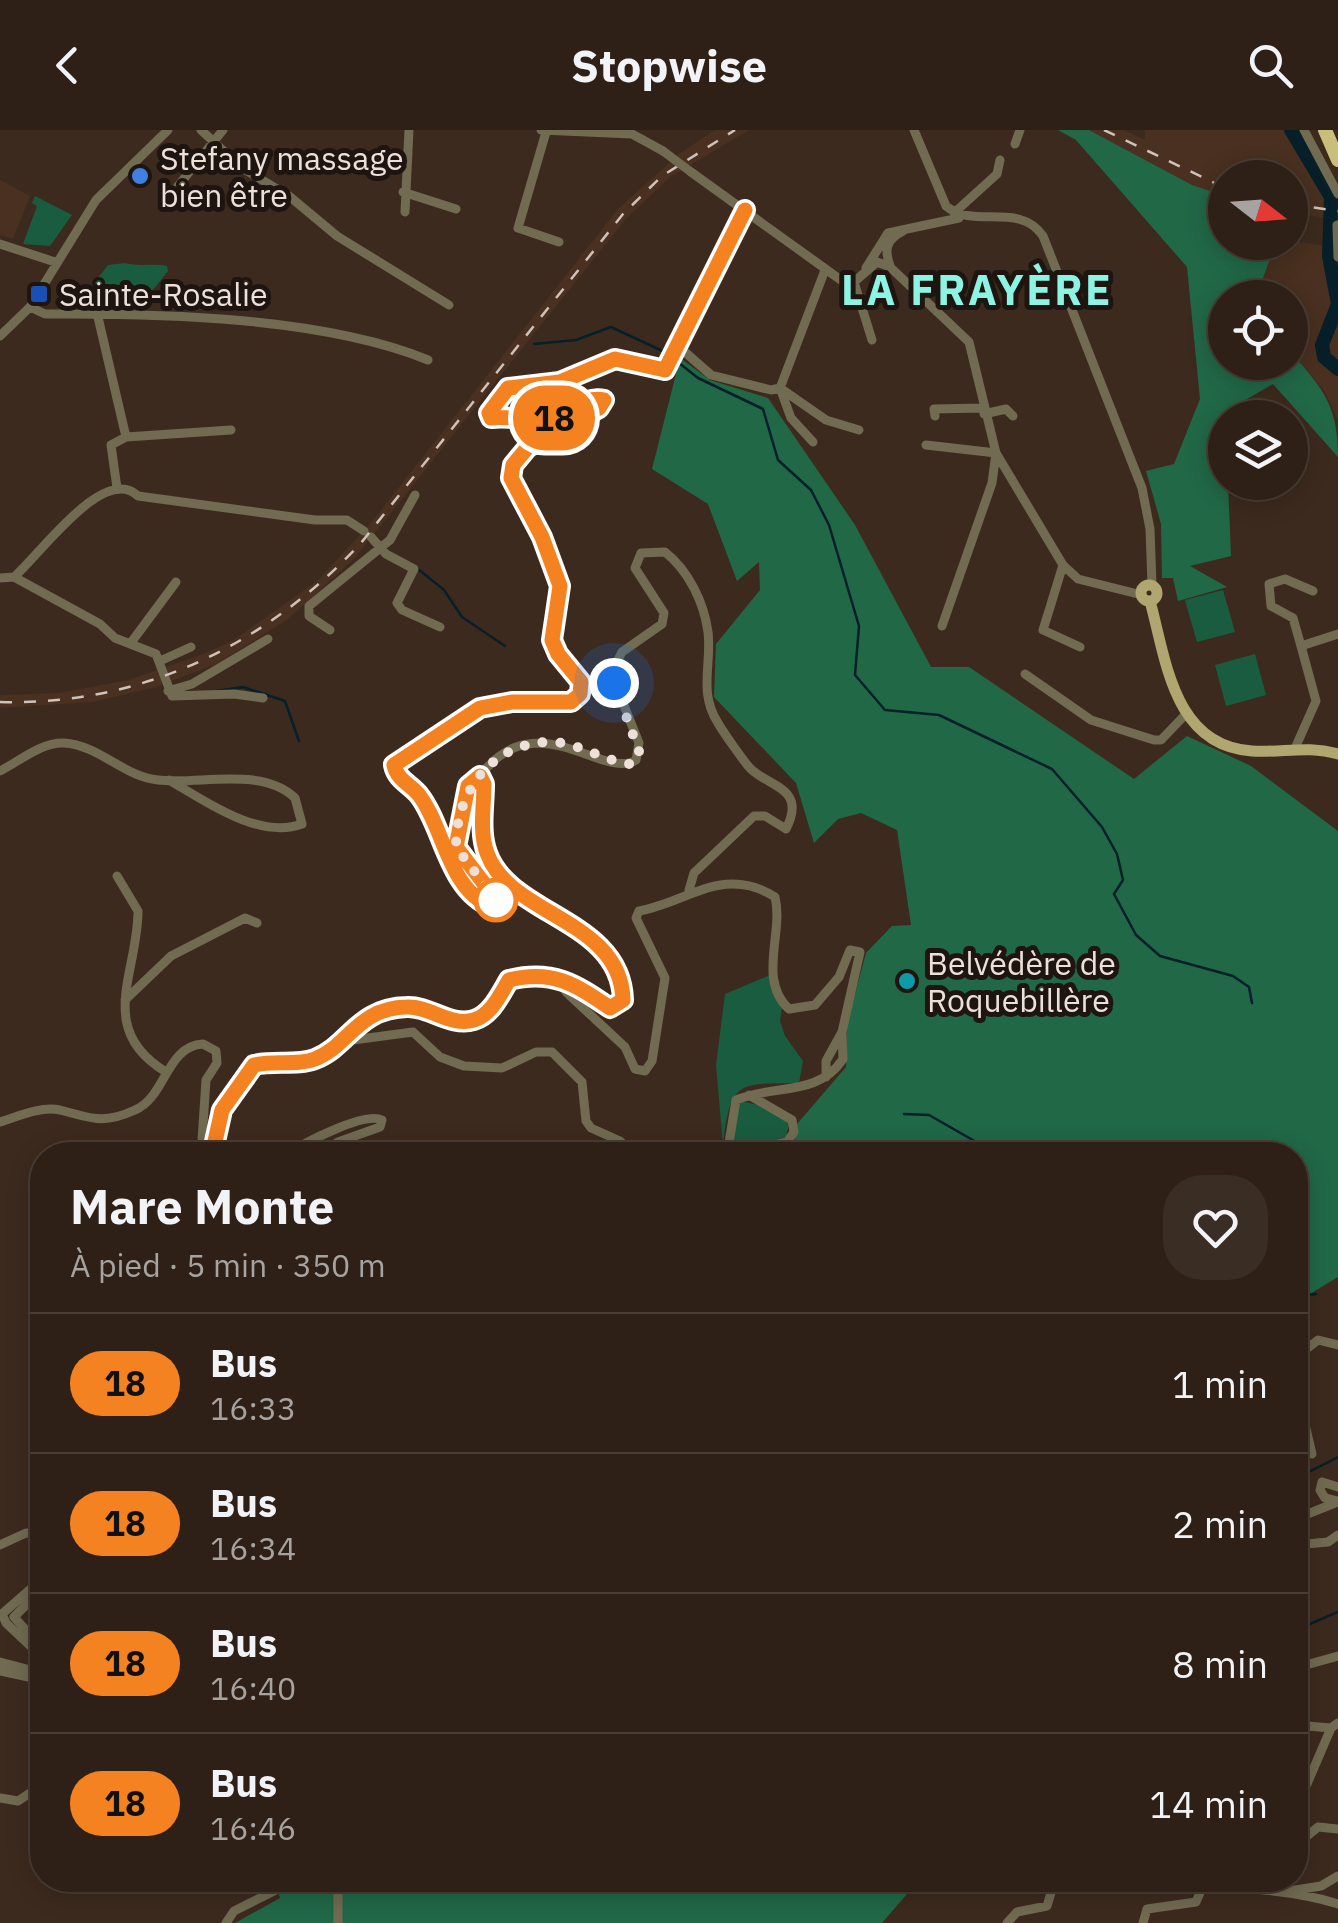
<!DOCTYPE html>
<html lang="fr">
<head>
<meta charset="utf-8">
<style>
	:root { --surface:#2e2016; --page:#3a2d23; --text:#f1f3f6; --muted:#a7a3a1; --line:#493e35 }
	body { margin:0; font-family:"IBM Plex Sans",sans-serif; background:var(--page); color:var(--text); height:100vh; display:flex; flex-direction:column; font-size:38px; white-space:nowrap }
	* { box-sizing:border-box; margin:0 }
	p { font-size:32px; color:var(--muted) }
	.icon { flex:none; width:55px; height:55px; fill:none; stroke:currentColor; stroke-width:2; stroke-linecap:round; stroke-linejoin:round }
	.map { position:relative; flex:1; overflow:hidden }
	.sheet { position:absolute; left:30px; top:1012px; width:1278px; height:750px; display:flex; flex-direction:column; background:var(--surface); border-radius:40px; box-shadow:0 5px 25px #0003,0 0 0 2px var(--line) }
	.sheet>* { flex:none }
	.badge { padding:0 20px; border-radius:32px; font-size:35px; line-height:65px }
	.needle { width:65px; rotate:107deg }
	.fabs { position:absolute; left:1208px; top:30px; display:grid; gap:20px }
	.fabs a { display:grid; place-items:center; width:100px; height:100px; border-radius:50%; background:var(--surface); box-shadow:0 5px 25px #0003,0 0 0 2px var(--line); font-size:50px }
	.you { position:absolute; width:50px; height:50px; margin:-25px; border:8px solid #fff; border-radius:50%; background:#1a73e8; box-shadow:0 0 0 15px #1a73e833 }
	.map>.badge { position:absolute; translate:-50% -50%; box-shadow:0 0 0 5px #fff }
	.round { display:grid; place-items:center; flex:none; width:105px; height:105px; border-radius:40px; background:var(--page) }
	.head { display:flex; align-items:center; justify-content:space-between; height:170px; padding:0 40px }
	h1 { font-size:48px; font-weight:800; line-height:75px }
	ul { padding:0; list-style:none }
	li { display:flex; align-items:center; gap:30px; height:140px; padding:0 40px; border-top:2px solid var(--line) }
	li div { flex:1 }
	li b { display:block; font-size:38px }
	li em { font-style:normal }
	li .badge { min-width:110px; font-weight:700; text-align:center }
	header { display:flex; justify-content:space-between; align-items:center; height:130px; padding:0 40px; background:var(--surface); font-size:45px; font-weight:800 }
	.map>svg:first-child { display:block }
</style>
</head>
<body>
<header><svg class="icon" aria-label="back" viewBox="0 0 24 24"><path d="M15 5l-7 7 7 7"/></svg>Stopwise<svg class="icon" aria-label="search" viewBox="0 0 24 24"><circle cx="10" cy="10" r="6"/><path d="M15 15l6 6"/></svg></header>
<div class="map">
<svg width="1338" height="1793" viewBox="0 0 1338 1793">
	<rect width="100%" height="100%" fill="#3d2a1e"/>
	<path fill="#493020" d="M715,0H749L670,47L625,90L354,429L287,490L216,534L156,557L93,572L0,578V565L59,563L128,550L203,524L234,510L317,451L370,394L618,79L679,24Z
		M1089,0H1124L1145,10V0H1298L1325,52L1326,88L1290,82V48H1225V66L1192,55Z
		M0,50L30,66L13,109L0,105Z
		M1290,110L1325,116L1338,112V290L1324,260L1290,221V168H1256L1276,113Z"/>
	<path fill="#1a5c3f" d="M35,66L72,85L50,116L23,114L37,76L32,73Z
		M125,133C140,137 152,133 167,136L168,141L137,180L82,176V169L108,135Z
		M1223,460L1235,502L1197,512L1185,470Z
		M1255,524L1266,565L1226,576L1215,535Z
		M770,845L782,876L780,891L785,906L803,931L799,953C740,954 730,948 723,1015L716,935L725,864Z
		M740,971L767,977L789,993L786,1007L760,1014L757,1025H730Z"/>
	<path fill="#216847" d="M1058,0H1089L1192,55L1225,66V112L1276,113L1256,167L1225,168V232H1290V221C1323,259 1338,275 1338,327L1273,254L1225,282L1231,426L1190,436L1227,457L1178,471L1173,448H1162L1161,394L1146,341L1174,334L1200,269L1187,137L1076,10Z
		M680,228L710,250L768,268L855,395L931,537H969L1134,649L1187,606L1251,636L1338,701V1147L1295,1173V1025H803L791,1001L846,937L847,894L866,823L892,796L911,795L897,700L861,683L838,689L814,713L796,653L714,567L716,514L760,460L759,432L737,451L708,374L652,339Z
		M274,1750H894L907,1764L882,1793H235L280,1768Z"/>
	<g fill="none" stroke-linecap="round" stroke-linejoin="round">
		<path stroke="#071f29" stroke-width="2.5" d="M534,214L576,210L611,197L669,224
			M674,229L698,248L763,279L778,330L811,360L829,395L859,496L855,545L885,580L939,585L1052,639L1102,697L1117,724L1123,750L1114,764L1136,805L1160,826L1233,846L1249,857L1252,873
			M418,439L444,460L462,487L505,516
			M217,561L243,557L285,571L299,611
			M904,984L929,985L999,1025
			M1295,1166L1316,1164
			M1301,1346L1338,1327
			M1295,1495L1303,1497L1338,1482"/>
		<path stroke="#071f29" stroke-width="14" d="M1291,0L1331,67L1329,126L1338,174L1322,215L1324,227L1338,239"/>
		<path stroke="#706b51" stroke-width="9" d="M201,0L242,38L289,66L337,106L449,175
			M541,0L632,4L663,21
			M914,0L946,76C974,100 1019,71 1043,106L1142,358L1150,399L1152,455
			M1304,0L1338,64
			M546,2L518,98L559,112
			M1015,14L1020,0
			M691,42L845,153L854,152L877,132L890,137L969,212L996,323L1063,435L1078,449L1142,465
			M403,62L456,79
			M170,66L223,0
			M405,82L409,0
			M954,83L997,44L1000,30
			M1337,95L1338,127
			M0,114L55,132
			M890,136C884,119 886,110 903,101
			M866,138L888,103L959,88
			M854,152L872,210
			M30,177L45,184C158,183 324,187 428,230
			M97,183L126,307L111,315L117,358
			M0,206L30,177L96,70L168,0
			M678,216L711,245L771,260L780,258L826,290L859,300
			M984,284L1006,279L1013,286
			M935,286L934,279L982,278
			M126,307L231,300
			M813,312L791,288L780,258L825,140
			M926,315L996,323L992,353L942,496
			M371,407L386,424L414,439L397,473L402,480L440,497
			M1063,435L1043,500L1080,517
			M14,447L100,494L115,508L156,524L172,566L234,564L263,568
			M0,448L14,447C39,426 104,333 138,366L315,390H347L364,401
			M330,500L309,486V476L390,410L415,365
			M130,514L176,452
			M1301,516L1293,488L1271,476L1269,454L1285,449L1313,461
			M160,531L191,517
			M1025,544L1091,590L1154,610H1161L1185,585
			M168,561L192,554L268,509
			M1296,616L1316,571L1301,516L1338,504
			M0,641C20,631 41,612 64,613C99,615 124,647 158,650C199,655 262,636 295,668L302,694C259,710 205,671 169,650
			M480,646C536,571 603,651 636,630L639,613L611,543L622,522L662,494L664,483L635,438L641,423L665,422C688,440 704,472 708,502C712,534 698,562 718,593C723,602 743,630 749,637C766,657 808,656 786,699L765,686H754L694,743L689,760
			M117,746L138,781C138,843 95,899 166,942
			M562,849L566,862L625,917L635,939L645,941L652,931L665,848L636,788L639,781C686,773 724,734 775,767C784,803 757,850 789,879L815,875L839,847L850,820L860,822L842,902L826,931V947
			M125,870L171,826L245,788L257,793
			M337,916L353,910L413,902L440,927L464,936L502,938L536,922H552L582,952L586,991L591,998L620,1011L635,1025
			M749,965L792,990L794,1002L787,1012L765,1017L762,1025
			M0,992C19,986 40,976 60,980C92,988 102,995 135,980C166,967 166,916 203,914L216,921L217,933L206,950L201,1025
			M212,1025L223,981L254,935C273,930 298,936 315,929C349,915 357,878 407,877C430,876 450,897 474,890C491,885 500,865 509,850C555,838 572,852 610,879L623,871C621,789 507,783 487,723C479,702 484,676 485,654L480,646L469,657L455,717L496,769L492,777C446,759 445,699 419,665C410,653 397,650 394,635L480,578L512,572L571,573L580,565L581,552L558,524L552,510L560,456L542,407L511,348L513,335L528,317L599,278L605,270C585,265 569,284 550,289C532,293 511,285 491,288L489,283L508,258L560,252L615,229L665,240L745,80
			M285,1025C303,1014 364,981 382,990L380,997L338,1012L320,1025
			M727,1025L736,970C774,954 818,967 843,929L842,903
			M1295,1228L1318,1210L1338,1215
			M1295,1252L1312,1324
			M1338,1357L1322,1352L1320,1360L1325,1368L1338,1371
			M1295,1389L1338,1372
			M0,1415L26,1403L42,1404
			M1295,1415L1328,1412L1338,1405
			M42,1449L2,1484L6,1493L42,1527
			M42,1459L14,1487L42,1518
			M0,1532L42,1543
			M1295,1538L1338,1526
			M0,1541L42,1550
			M1295,1595L1331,1598
			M1295,1660L1307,1654L1331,1598L1338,1593
			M0,1668L18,1671L36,1659L42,1633
			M1295,1716L1318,1697L1338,1699
			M338,1750V1793
			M1142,1750C1165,1763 1186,1756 1212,1757C1253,1758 1298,1761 1338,1774
			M1289,1761L1321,1756L1338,1746
			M226,1793L234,1781L296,1750
			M1007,1793L1017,1782L1047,1776L1055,1750
			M1143,1793L1147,1779L1196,1772L1202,1758"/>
		<path stroke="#b0a66f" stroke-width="11" d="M1141 463a8 8 0 1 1 16 0a8 8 0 1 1-16 0Z
			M1150,471C1166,529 1173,616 1252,621C1283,623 1307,615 1338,624"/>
		<path stroke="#cabe7b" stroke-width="14" d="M1325,0L1338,30"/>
		<path stroke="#cfc2ba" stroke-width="2.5" stroke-dasharray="12 12" stroke-linecap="butt" d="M1104,0L1225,58
			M1290,74L1338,81
			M0,572C141,576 266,515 361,413L623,84L662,46L735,0"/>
		<path stroke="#706b51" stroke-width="9" d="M663,21L691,42"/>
	</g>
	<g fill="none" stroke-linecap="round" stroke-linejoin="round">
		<g stroke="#fff" stroke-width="22">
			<path id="line" d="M212,1025L222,980L254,935C274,930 297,936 315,929C349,916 357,878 407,877C430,876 450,897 474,890C491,885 500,865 509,850C552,839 575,854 610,878L623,870C621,789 509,786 487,723C479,702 484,676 484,654L480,646L468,656L456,717L496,769L492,777C448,760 444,697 419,665C410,654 397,650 394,635L480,578L512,572H571L580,564L581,552L558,524L552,510L560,456L542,407L511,348L513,335L528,317L599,278L604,270C585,265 569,284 550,289C532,293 511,285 491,288L489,283L508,258L560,252L615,229L665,240L745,80"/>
		</g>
		<use href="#line" stroke="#f58220" stroke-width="15"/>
		<path stroke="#ece0d8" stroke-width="10" stroke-dasharray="0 18" d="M496,770L456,717C456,662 490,615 547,612C574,610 603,631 630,634L640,624L614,553"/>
	</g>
	<circle fill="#3f7fe0" stroke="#1e1510" stroke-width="4" cx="140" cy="46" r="10"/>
	<rect fill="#1a4fb4" stroke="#1e1510" stroke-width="4" x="29" y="154" width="20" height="20" rx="5"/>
	<circle fill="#fff" stroke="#f58220" stroke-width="5" cx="496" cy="770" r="20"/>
	<circle fill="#0f9aa8" stroke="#1e1510" stroke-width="4" cx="907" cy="851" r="10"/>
	<g text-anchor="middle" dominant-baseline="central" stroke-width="10" stroke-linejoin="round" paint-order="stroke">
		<g font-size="32" fill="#ece0d8" stroke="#1e1510" text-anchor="start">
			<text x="160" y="28">Stefany massage<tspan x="160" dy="37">bien être</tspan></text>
			<text x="59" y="164">Sainte-Rosalie</text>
			<text x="927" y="833">Belvédère de<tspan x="927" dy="37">Roquebillère</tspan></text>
		</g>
		<g font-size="42" font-weight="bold" letter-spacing="2.5" fill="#8df4e4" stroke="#1e1510">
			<text x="977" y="159">LA FRAYÈRE</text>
		</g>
	</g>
</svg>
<div class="fabs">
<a><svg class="needle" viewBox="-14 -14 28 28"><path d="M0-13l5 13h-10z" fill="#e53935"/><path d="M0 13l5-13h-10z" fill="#a7a3a1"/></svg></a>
<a><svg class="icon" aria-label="locate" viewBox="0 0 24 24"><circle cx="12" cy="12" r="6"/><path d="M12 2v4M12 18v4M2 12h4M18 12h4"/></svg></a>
<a><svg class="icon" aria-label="layers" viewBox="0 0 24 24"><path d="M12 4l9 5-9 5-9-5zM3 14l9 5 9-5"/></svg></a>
</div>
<div class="you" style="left:614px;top:553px"></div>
<b class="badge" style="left:554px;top:288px;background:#f58220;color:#111">18</b>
<section class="sheet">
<div class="head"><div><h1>Mare Monte</h1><p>À pied · 5 min · 350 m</p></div><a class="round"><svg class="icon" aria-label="heart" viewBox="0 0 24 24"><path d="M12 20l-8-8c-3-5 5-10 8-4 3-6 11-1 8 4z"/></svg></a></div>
<ul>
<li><span class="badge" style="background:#f58220;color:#111">18</span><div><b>Bus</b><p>16:33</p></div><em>1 min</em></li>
<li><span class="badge" style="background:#f58220;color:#111">18</span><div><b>Bus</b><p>16:34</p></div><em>2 min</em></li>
<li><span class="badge" style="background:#f58220;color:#111">18</span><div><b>Bus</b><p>16:40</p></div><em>8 min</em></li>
<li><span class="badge" style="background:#f58220;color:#111">18</span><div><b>Bus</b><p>16:46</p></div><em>14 min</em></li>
</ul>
</section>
</div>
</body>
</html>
